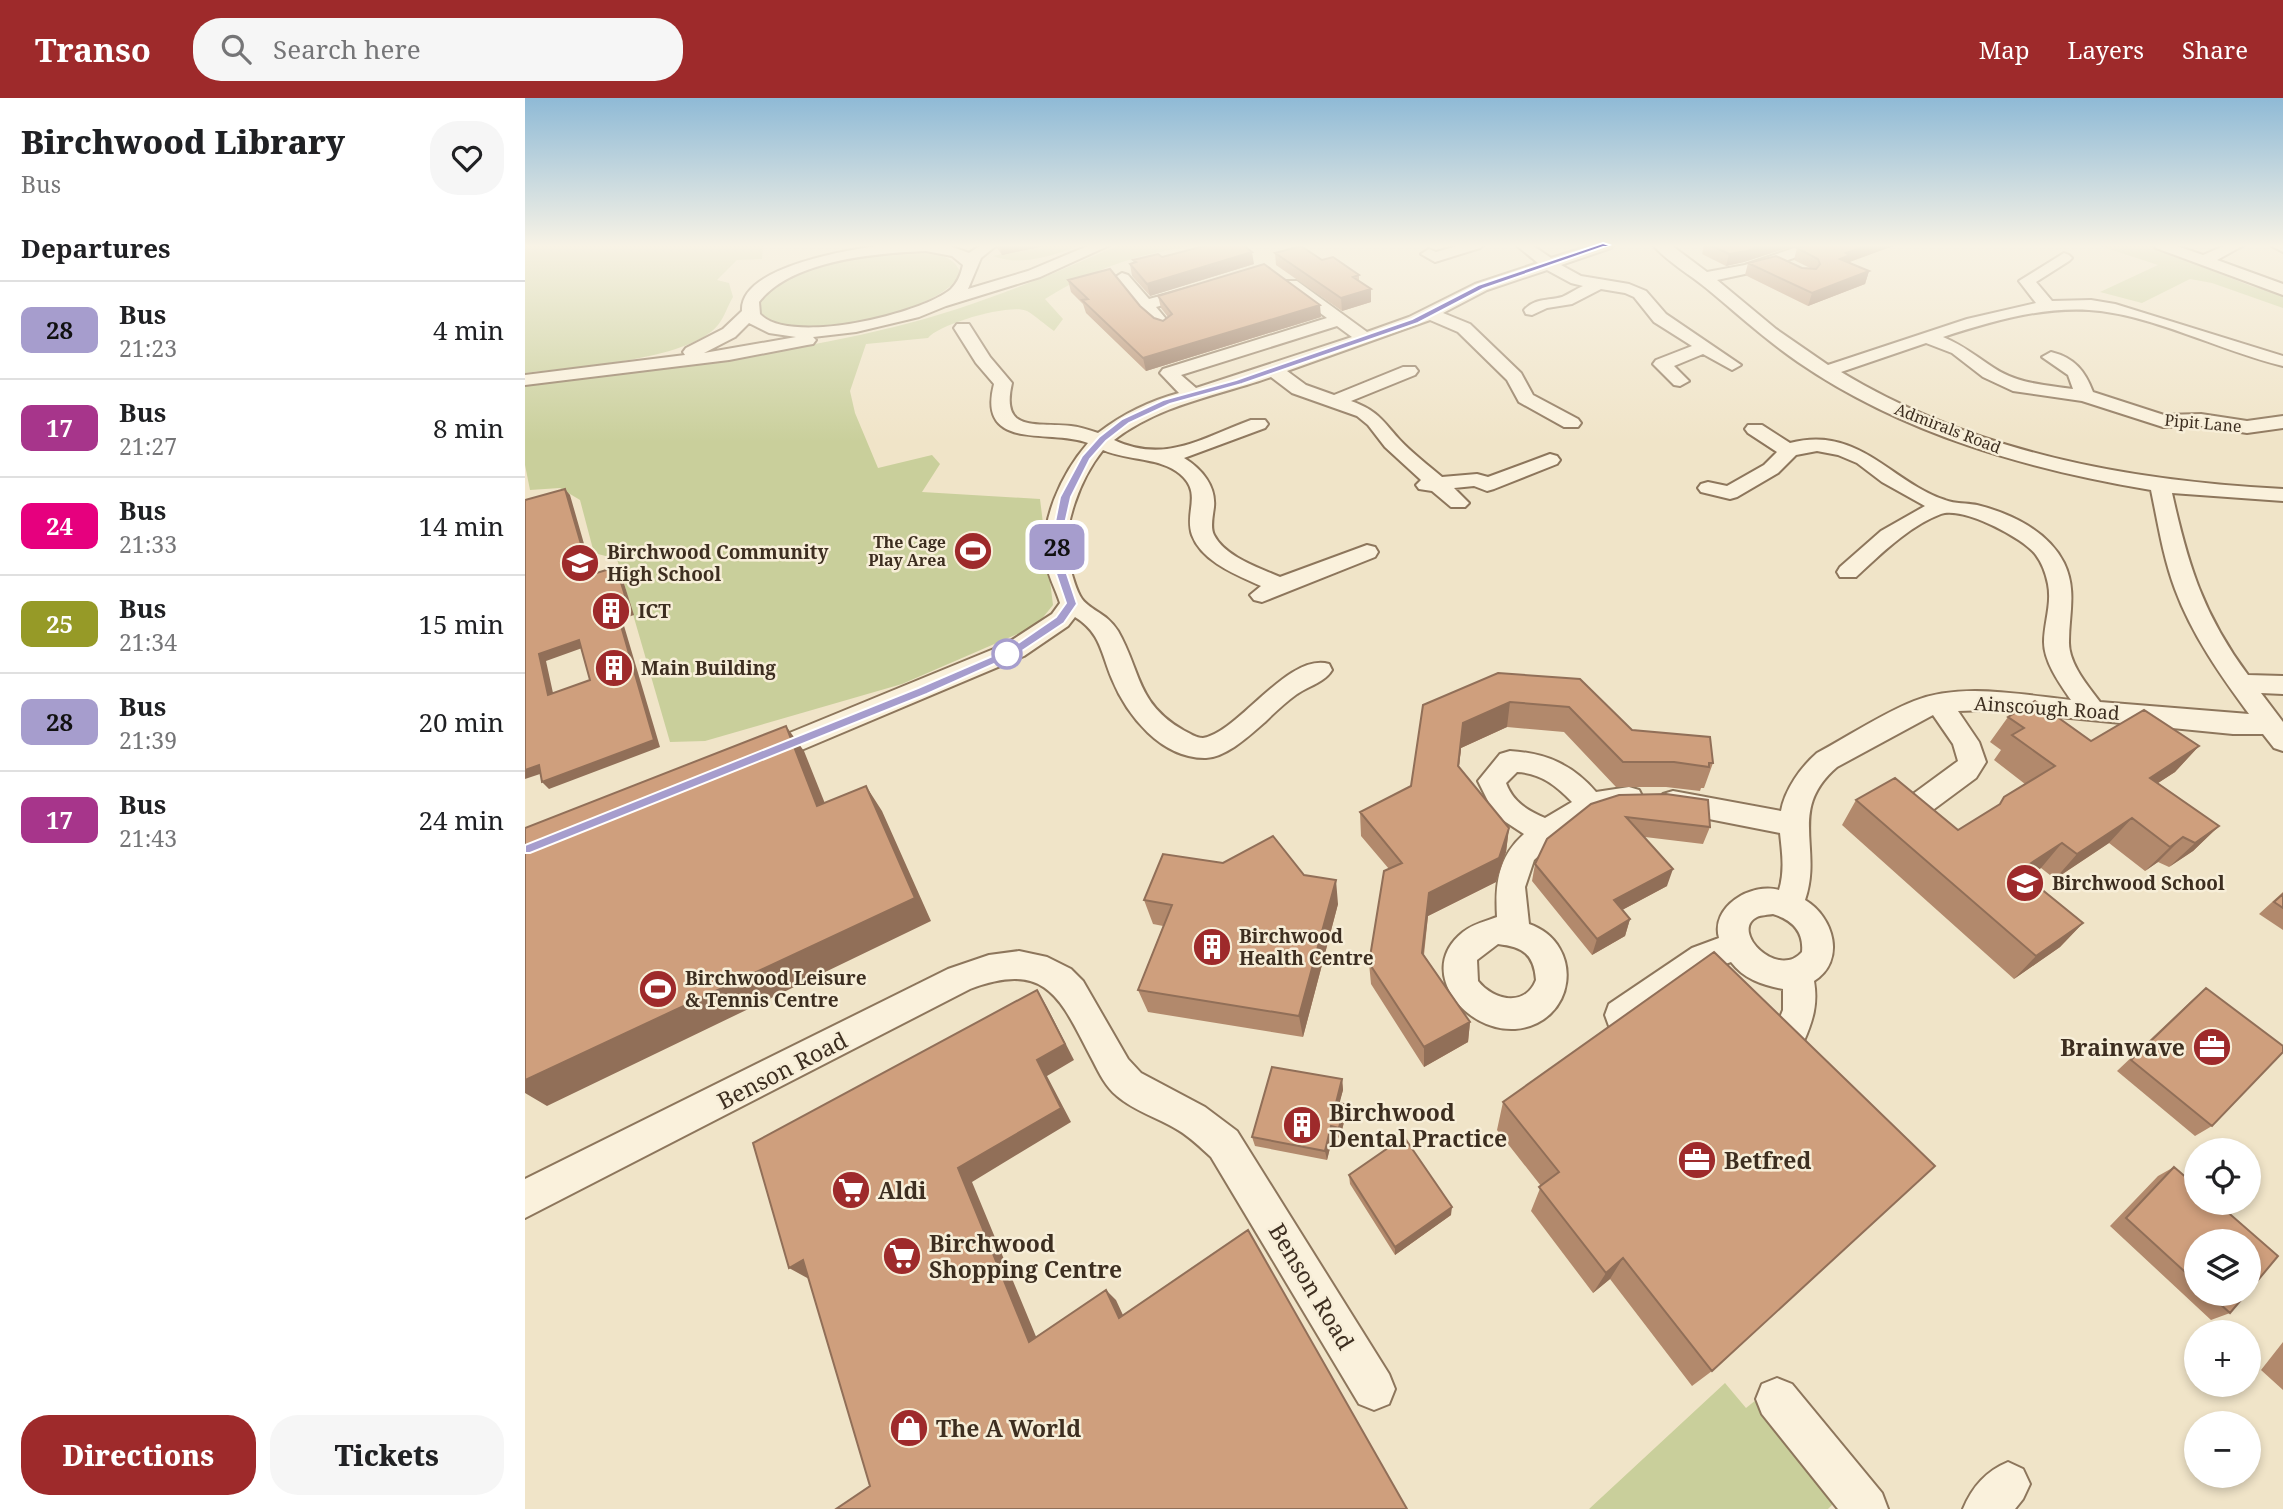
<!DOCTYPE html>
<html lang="en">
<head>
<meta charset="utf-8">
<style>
	:root { --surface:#fff; --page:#f6f6f6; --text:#202124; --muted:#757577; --line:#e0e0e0; --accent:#9e2a2b }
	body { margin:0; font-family:"Noto Serif",serif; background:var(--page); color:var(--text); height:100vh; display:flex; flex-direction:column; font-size:26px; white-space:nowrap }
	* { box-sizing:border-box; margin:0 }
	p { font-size:23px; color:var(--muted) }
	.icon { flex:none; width:38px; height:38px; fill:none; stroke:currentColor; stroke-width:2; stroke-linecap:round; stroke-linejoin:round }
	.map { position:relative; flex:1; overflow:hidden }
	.sheet { display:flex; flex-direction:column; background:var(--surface); width:525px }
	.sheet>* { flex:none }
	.badge { padding:0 14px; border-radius:10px; font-size:24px; line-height:46px }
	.buttons { position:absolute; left:1659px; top:1040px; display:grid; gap:14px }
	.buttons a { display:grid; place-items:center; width:77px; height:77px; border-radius:50%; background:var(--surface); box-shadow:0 4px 10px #0003; font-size:35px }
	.map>.badge { position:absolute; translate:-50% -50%; box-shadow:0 0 0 4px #fff }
	h2 { padding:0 21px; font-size:26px; line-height:63px }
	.round { display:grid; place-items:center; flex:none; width:74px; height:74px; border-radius:28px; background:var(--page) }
	.headline { display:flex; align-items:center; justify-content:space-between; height:119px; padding:0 21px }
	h1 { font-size:33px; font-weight:800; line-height:52px }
	.action { display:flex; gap:14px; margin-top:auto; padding:14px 21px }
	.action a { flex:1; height:80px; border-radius:28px; background:var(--accent); color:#fff; font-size:28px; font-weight:800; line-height:80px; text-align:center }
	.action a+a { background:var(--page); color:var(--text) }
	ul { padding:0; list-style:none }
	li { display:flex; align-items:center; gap:21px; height:98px; padding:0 21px; border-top:2px solid var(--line) }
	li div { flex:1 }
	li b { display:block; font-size:26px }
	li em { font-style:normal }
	li .badge { min-width:77px; font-weight:700; text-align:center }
	header { display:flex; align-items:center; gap:42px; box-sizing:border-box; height:98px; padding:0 35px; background:var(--accent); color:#fff }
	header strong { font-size:33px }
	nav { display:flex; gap:38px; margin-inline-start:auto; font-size:24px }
	.search { width:490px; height:63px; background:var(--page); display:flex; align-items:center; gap:18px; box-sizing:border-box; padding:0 24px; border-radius:28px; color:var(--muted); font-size:26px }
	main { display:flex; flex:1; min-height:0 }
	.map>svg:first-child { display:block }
</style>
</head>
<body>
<header>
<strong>Transo</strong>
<div class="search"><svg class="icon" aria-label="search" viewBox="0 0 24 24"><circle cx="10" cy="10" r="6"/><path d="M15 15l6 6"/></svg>Search here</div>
<nav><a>Map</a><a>Layers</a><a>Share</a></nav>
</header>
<main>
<section class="sheet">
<div class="headline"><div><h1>Birchwood Library</h1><p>Bus</p></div><a class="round"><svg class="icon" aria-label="heart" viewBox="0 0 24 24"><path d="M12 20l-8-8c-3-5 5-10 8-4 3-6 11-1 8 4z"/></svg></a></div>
<h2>Departures</h2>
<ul>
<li><span class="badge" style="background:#a69dcd;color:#111">28</span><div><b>Bus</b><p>21:23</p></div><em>4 min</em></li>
<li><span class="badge" style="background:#a7358b;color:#fff">17</span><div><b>Bus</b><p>21:27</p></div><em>8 min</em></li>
<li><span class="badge" style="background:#e6007e;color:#fff">24</span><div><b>Bus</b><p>21:33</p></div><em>14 min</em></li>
<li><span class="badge" style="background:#969a27;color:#fff">25</span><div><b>Bus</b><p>21:34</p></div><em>15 min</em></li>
<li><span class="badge" style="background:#a69dcd;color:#111">28</span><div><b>Bus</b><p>21:39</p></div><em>20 min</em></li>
<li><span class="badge" style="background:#a7358b;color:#fff">17</span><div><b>Bus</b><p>21:43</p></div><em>24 min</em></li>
</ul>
<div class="action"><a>Directions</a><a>Tickets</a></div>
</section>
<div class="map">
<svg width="1758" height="1411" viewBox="0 0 1758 1411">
	<rect width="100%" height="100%" fill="#f0e4c8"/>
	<path fill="#c9cf9b" d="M0,147H238L237,161L212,162L192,182L204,185L208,199C203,207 199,220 193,227C164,263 45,269 0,275Z
		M513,147H556C530,157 496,169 468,158Z
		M594,147H685C627,150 568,170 520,201L538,221L529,233C520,227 511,218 502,213C485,205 414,226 403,240L341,246L325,293L330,315L353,370L407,357L415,366L397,394L515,401L528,507L511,528L377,586L180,643L145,644L92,461L69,455L55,402L35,390L5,392L0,367V288C124,271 247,259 369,229C446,210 522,179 594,147Z
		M1572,147H1623L1726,188L1758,197V210L1687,185L1665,181L1617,205L1575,194L1633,167Z
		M392,153C408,155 429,157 435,174C426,213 266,247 237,218C233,213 234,208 234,203C271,162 341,157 392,153Z
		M1200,1285L1221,1310L1231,1302L1311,1403L1303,1411H1064Z"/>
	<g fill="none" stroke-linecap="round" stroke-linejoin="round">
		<g stroke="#8d765c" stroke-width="4">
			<path id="minor" d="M360,147H422L444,155L456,147H472L456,160L443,191L503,173L565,147H585L515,179L421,208L394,219L331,234L288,239L291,242L288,246L282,247L204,262L0,287V277L160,257L158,254L161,250L198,231L217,213C214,168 328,151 360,147ZM401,153L427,158L438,167C436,176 433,184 426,191C397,216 264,248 235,216L234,204C266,162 352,155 401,153ZM224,225L244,235L271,239L179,255L210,239Z
				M935,147H958L955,150L910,164L896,156L904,151L911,154Z
				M991,147H1007L1026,160L1067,147H1088L1086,150L1036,167L1056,178L1104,186L1121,193L1141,216L1216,267L1207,272L1178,256L1149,268L1164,283L1155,288L1149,287L1128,266L1131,262L1167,248L1129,224L1109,199L1100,195L1076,191L1047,206L1022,210L1007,217L1001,216L999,212C1010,200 1022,203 1037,199C1044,196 1051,191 1058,188L1046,185L1022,172L962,192L918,215L945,226L996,275L1008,297L1053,321L1056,325L1053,329H1039L994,304L982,282L933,234L905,222L762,273L781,287L809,297L878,269H890L893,273L890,277L826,303C853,313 856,321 874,341C887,355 903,367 917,379L952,376L963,379L1025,356L1032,358L1035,362L1032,366L969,391L962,393L949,388L929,390L944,405L940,409H926L907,393L894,391L891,387L896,382L860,349L843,327L832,318L767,295L746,279C692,298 636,306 589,342C640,366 677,340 726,322H740L743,326L740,330L659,360C677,371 691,388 689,409C688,418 685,429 689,437C700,459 735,470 755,479L842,447L850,449L853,454L850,459L737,504L729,502L725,497L736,488C712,477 677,464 667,437C659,414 678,395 655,376C635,359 603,363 578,352C556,379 535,431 544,466C547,476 551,493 557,501C566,513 582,515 593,533C616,573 611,605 658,632C664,635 671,640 678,640C713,635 763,554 804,566L807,572C800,584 784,588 772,596C761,604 750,614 740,624C725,637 702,659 681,660C637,661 602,618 587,581C576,555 576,535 550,519L543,528L499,558L248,664L238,667L228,664L225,657L228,650L481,546L527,516L535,505C531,492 523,478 521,464C514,423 537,375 563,345C527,330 451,355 469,286L451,265L429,230L432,226H444L465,259L487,285C475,336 512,324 546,328C555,329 564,332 573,335C598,316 624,303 654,295L635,275L638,271L802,220L760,189L758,186L760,183H772L842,234L884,219L950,186L1013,165ZM812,228L827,239L671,290L656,277Z
				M1128,147H1146L1182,174L1220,167L1278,147H1299L1297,150L1229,174L1192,182L1251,231L1303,267L1442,221L1511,205L1494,183L1539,155L1544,157L1547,160L1544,163L1511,184L1527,203L1566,202L1590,206L1758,258V268C1695,253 1627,216 1564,212C1513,209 1465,224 1418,239C1440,248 1450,258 1469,270C1493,286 1521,287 1548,291L1543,277L1517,259L1526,254C1550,260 1560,273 1568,294L1639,317L1676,316L1722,323L1758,318V330L1722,335L1676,328L1638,329L1557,303L1488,293L1458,279L1427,255L1401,245L1316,274C1450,355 1604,383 1758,391V403L1647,395C1663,467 1678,516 1723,577L1758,578V596L1736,595L1758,624V653L1749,650L1738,636H1708L1463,612L1433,613L1454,644L1461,664L1451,680L1397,720L1387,723L1377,720L1373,712L1377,704L1433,663L1428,646L1408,617L1312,669C1262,712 1298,750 1280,802C1309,819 1321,863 1289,883C1293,906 1288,922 1279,943L1267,947L1255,943L1250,932L1258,912V891C1237,887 1219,881 1206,864L1189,870L1108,928L1096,932L1084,928L1080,917L1084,906L1167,850L1194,840C1185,809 1226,784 1254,792C1260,773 1257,754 1255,735L1138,712L1134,704L1138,696L1148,693L1256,713C1260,691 1276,669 1292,655C1324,638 1356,616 1389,603C1437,584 1496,597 1546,602C1535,586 1519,564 1519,544C1519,525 1527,506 1523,486C1521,476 1517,465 1511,457C1499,440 1437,408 1416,416C1384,428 1356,456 1331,479H1315L1312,474L1315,469L1356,433L1400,408L1357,384L1332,365L1313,357L1292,353L1271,357L1253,375L1212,399L1205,401L1176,394L1173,390L1176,386L1183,384L1202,388L1239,367L1252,354L1223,335L1220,331L1223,327H1237L1265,345C1334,327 1364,383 1420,402C1430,406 1442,405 1452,407C1485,415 1523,433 1539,465C1552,492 1544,516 1544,543C1543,565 1563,588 1575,604L1724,616C1696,578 1667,537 1650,491C1638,459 1633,425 1626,392C1502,371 1378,336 1273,264C1242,243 1215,218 1186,194C1169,179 1142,164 1128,147ZM1248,816C1267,822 1279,833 1277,854C1253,882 1204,833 1232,819C1236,817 1243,817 1248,816Z
				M1628,147H1649L1678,157L1701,147H1719L1692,162L1758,186V197L1631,150Z
				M1745,147H1758V154Z
				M597,175L603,177L624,201L672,188L680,193L678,196L631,209L641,221L633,226L627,225L591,183L589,180Z
				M985,653C1021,655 1048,667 1071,694L1104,689L1114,692L1118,700L1114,708L1072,716L1032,741L1009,762L1000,789L1004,826C1061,846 1051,926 990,931C940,934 890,872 938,834C948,826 961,823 972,819C970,786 973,759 999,736L970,717L953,683L975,656ZM992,674C1015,675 1031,687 1047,704L1020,720C1002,712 988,704 981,685ZM973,846C998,849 1009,856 1011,882C1000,910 968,902 953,883L952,862Z
				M494,853L522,859L546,871L558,883L603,961L616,975L680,1009L712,1033L864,1276L870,1291L864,1306L849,1312L834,1306L686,1059C676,1050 665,1039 653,1032C634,1020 609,1013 592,998C581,989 574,975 568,963C536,903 524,861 445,891L0,1120V1081L423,871L464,857Z
				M1252,1280L1267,1286L1357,1395L1363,1411H1313L1237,1316L1231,1301L1237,1286Z
				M1483,1364L1498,1371L1505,1386L1498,1401L1490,1411H1438C1447,1389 1461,1373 1483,1364Z"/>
		</g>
		<use href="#minor" fill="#faf1dc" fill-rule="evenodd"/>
	</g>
	<path fill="#b2896c" d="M471,147H524L477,157L472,150Z
		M1179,147H1271L1219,164L1201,168L1177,156Z
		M1272,150L1324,165L1344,173L1340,186L1283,208L1220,177L1223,165L1285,170L1269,162Z
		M750,155L797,162L834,177V183L846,191V204L817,213L751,167Z
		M637,159L729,166L625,198L607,178L605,166L609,165L608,162Z
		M543,182L615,208L629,220L638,223L643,219L636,210L633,198L796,219L621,273L561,215L558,206L546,194Z
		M973,575L1107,632L1188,665L1179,690H1176L1175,693L1141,689H1091L1039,634L982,629L936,650L934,670L984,730L981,754L971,784L903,818L899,857L945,924L943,944L899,969L846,886L844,865L864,771L836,738L835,714L886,688Z
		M1483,619L1566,643L1674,648L1650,674L1633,685L1694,728L1668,753L1644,769L1633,764L1620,773L1584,745L1530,781L1516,770L1502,779L1558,825L1535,849L1489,881L1317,727L1331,702L1433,732L1473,708L1479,699L1500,686L1469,662L1476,652L1465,644Z
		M1066,706L1185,729L1178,746L1120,739L1142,788L1097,812L1105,821L1100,838L1067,857L1007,783L1010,766Z
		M779,777L813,806L778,939L623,914L613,892L638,828L628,826L619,802Z
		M1758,794V832L1734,816Z
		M1189,854L1187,1273L1167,1288L1085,1181L1068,1195L1006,1113L1016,1088L972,1032L978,1004Z
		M1681,890L1687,1028L1670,1038L1592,973L1667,902Z
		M817,981L818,992L814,1005L821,1016L815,1040L808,1038L802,1062L730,1048L727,1039Z
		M1649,1069L1671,1143V1195H1722L1705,1215L1686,1222L1585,1128L1633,1078Z
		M824,1077L926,1117L870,1157L825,1086Z
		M1758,1244V1292L1736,1272Z"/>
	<path fill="#916f58" d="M479,147H524L477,157L475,148Z
		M1239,147H1271L1219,164L1201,168L1204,156Z
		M1344,147H1371L1322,165L1315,161L1321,155Z
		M727,154L729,166L625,198L622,186Z
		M1344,173L1340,186L1283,208L1287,195Z
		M846,191V204L817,213L816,200Z
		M795,207L796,219L621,273L618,260Z
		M40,391L45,397L70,484L65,477Z
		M91,469L96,476L109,517L97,521L135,649L24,691L17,684L129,642L92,514Z
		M54,542L60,549L21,563L30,604L23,597L14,556Z
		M985,604L982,629L936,650L931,693L938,625Z
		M261,628L279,653L311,733L292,708Z
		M1674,648L1650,674L1602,705L1625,680Z
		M14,667L21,674L0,681V672Z
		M341,688L357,713L406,823L22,1008L0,995V982Z
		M1607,720L1584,745L1530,781L1552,756Z
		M1694,728L1668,753L1644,769L1670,745Z
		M984,730L981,754L971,784L903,818L896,876L897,855L904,795Z
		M1658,739L1633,764L1620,773L1645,749Z
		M1537,745L1516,770L1474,797L1494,773Z
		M1148,771L1142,788L1084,819L1089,802Z
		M811,782L813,806L778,939L774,918Z
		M1105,821L1100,838L1067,857L1072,841Z
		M1558,825L1535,849L1489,881L1511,858Z
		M512,892L522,909L549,962L522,978L546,1024L447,1084L517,1253L504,1244L433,1070L512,962Z
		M945,924L943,944L899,969V949Z
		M817,981L818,992L812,1015L811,1005Z
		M820,1006L821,1016L815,1040L814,1030Z
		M806,1028L808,1038L802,1062L800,1053Z
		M927,1109L926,1117L870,1157V1149Z
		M1098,1160L1085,1181L1068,1195L1081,1175Z
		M278,1162L284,1181L264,1170Z
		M581,1192L591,1202L604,1230L594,1220Z"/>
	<path fill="#cf9f7d" stroke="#916f58" stroke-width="2" fill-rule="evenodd" d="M683,147H718L727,154L622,186L605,166L611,164L608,162L633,156L637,159Z
		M1185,147H1239L1222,153L1204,156Z
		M1283,147H1344L1321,155L1325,157L1315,161L1344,173L1287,195L1223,165L1251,158L1277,170L1291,171L1295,166L1293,161L1272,150Z
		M776,148L797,162L808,159L834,177L828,179L846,191L816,200L750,155Z
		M739,166L795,207L618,260L557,202L563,201L543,182L585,171L615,208L629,220L638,223L647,216L633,198Z
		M40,391L65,477L91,469L104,510L92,514L129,642L17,684L14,667L0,672V402ZM54,542L65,582L23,597L14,556Z
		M973,575L1055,581L1107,632L1185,639L1188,665H1184V669L1149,664H1098L1044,609L985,604L938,625L933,668L984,730L974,760L904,795L897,855L945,924L899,949L844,865L859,773L877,765L835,714L886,688L898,607Z
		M1510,603L1566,643L1619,612L1674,648L1625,680L1694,728L1670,745L1658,739L1645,749L1607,720L1552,756L1537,745L1494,773L1558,825L1511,858L1331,702L1370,680L1433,732L1475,706L1479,699L1530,668L1487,637L1499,630L1483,619Z
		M261,628L292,708L341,688L390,800L0,982V730Z
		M1141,696L1183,702L1185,729L1101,719L1148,771L1089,802L1105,821L1072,841L1010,766L1022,741L1066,706L1094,697Z
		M748,738L779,777L811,782L774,918L613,892L647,807L619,802L638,756L698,765Z
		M1758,796V810L1749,804Z
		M1189,854L1410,1068L1187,1273L1098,1160L1081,1175L1014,1089L1034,1074L978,1004Z
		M1681,890L1758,948V954L1687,1028L1606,962Z
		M512,892L540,946L512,962L536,1010L433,1070L504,1244L581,1192L594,1220L723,1132L882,1411H311L345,1388L278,1162L264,1170L228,1045Z
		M747,969L817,981L811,1005L820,1006L814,1030L806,1028L800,1053L727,1039Z
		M879,1039L927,1109L870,1149L824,1077Z
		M1649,1069L1671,1088V1104H1691L1753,1158L1724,1193V1143H1671V1184L1601,1120Z
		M1683,1195H1722L1705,1215Z"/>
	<linearGradient id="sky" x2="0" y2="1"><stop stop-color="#8fbad6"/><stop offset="0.43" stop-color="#f8f3e6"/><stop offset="1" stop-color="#f8f3e6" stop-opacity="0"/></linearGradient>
	<rect width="1758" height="344" fill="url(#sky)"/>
	<path fill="#a69dcd" stroke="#fff" stroke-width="2" d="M1078,145L1084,147L958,191L893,225L717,286L645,306L604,325L581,343L565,361L546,399L537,439L538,464L552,506L539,525L494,555L402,596L5,755H0V747L393,590L486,550L531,519L541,505L527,464V439L535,399L557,358L574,339L597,321L638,302L711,282L887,221L953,187Z"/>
	<defs>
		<g id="stadium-disc" transform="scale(2.0125)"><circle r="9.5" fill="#9e2a2b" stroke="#f7eed8"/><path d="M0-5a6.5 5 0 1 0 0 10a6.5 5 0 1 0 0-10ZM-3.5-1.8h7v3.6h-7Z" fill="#fff"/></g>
		<g id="school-disc" transform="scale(2.0125)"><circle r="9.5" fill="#9e2a2b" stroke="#f7eed8"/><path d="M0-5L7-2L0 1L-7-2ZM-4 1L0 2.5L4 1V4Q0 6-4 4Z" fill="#fff"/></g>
		<g id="building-disc" transform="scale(2.0125)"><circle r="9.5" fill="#9e2a2b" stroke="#f7eed8"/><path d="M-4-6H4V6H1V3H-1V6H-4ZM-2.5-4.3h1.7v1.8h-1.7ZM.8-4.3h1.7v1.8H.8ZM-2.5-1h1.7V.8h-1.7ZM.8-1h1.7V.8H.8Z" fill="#fff"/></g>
		<g id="office-disc" transform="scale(2.0125)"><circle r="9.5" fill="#9e2a2b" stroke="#f7eed8"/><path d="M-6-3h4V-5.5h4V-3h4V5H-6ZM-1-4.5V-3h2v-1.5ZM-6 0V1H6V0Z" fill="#fff"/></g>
		<g id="supermarket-disc" transform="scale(2.0125)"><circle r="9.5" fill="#9e2a2b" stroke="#f7eed8"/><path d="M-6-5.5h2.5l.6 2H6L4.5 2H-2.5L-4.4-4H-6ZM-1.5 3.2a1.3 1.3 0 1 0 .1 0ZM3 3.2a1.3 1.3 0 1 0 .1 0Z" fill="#fff"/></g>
		<g id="shop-disc" transform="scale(2.0125)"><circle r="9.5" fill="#9e2a2b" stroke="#f7eed8"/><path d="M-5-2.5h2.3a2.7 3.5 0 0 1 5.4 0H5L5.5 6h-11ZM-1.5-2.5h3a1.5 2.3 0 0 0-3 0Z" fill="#fff"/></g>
	</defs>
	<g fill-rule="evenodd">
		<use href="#stadium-disc" x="448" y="453"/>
		<use href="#school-disc" x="55" y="465"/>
		<use href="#building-disc" x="86" y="513"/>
		<use href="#building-disc" x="89" y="570"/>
		<use href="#school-disc" x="1500" y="785"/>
		<use href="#building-disc" x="687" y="849"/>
		<use href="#stadium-disc" x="133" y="891"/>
		<use href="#office-disc" x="1687" y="949"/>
		<use href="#building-disc" x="777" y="1027"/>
		<use href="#office-disc" x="1172" y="1062"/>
		<use href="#supermarket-disc" x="326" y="1092"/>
		<use href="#supermarket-disc" x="377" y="1158"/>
		<use href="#shop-disc" x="384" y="1330"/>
	</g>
	<circle fill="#fff" stroke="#a69dcd" stroke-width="3.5" cx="482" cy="556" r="14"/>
	<g text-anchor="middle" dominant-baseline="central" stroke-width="5" stroke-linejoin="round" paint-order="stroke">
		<g font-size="16" fill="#3d2e20" stroke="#f7eed8">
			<text transform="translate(1678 325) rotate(5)">Pipit Lane</text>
			<text transform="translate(1423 330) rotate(21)">Admirals Road</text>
		</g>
		<g font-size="16" font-weight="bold" fill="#3d2e20" stroke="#f7eed8" text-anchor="end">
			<text x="421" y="444">The Cage<tspan x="421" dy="18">Play Area</tspan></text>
		</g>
		<g font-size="19" font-weight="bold" fill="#3d2e20" stroke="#f7eed8" text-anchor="start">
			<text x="82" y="454">Birchwood Community<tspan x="82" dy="22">High School</tspan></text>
			<text x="113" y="513">ICT</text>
			<text x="116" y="570">Main Building</text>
			<text x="1527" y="785">Birchwood School</text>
			<text x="714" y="838">Birchwood<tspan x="714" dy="22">Health Centre</tspan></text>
			<text x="160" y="880">Birchwood Leisure<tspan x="160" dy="22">&amp; Tennis Centre</tspan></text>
		</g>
		<g font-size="19" fill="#3d2e20" stroke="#f7eed8">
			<text transform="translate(1522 610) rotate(4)">Ainscough Road</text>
		</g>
		<g font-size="23" font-weight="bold" fill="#3d2e20" stroke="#f7eed8" text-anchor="start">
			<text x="1660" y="949" text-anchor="end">Brainwave</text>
			<text x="804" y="1014">Birchwood<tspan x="804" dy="26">Dental Practice</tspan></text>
			<text x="1199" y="1062">Betfred</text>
			<text x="353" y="1092">Aldi</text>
			<text x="404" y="1145">Birchwood<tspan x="404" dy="26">Shopping Centre</tspan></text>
			<text x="411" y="1330">The A World</text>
		</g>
		<g font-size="23" fill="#3d2e20" stroke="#f7eed8">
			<text transform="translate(257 972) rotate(-27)">Benson Road</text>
			<text transform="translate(787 1188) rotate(59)">Benson Road</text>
		</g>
	</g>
</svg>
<div class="buttons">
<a><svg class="icon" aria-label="locate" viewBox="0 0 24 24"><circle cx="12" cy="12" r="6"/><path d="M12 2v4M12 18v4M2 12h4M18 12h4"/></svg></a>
<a><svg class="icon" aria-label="layers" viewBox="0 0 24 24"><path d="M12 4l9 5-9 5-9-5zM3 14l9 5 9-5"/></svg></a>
<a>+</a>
<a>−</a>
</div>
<b class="badge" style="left:532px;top:449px;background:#a69dcd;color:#111">28</b>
</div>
</main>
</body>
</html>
